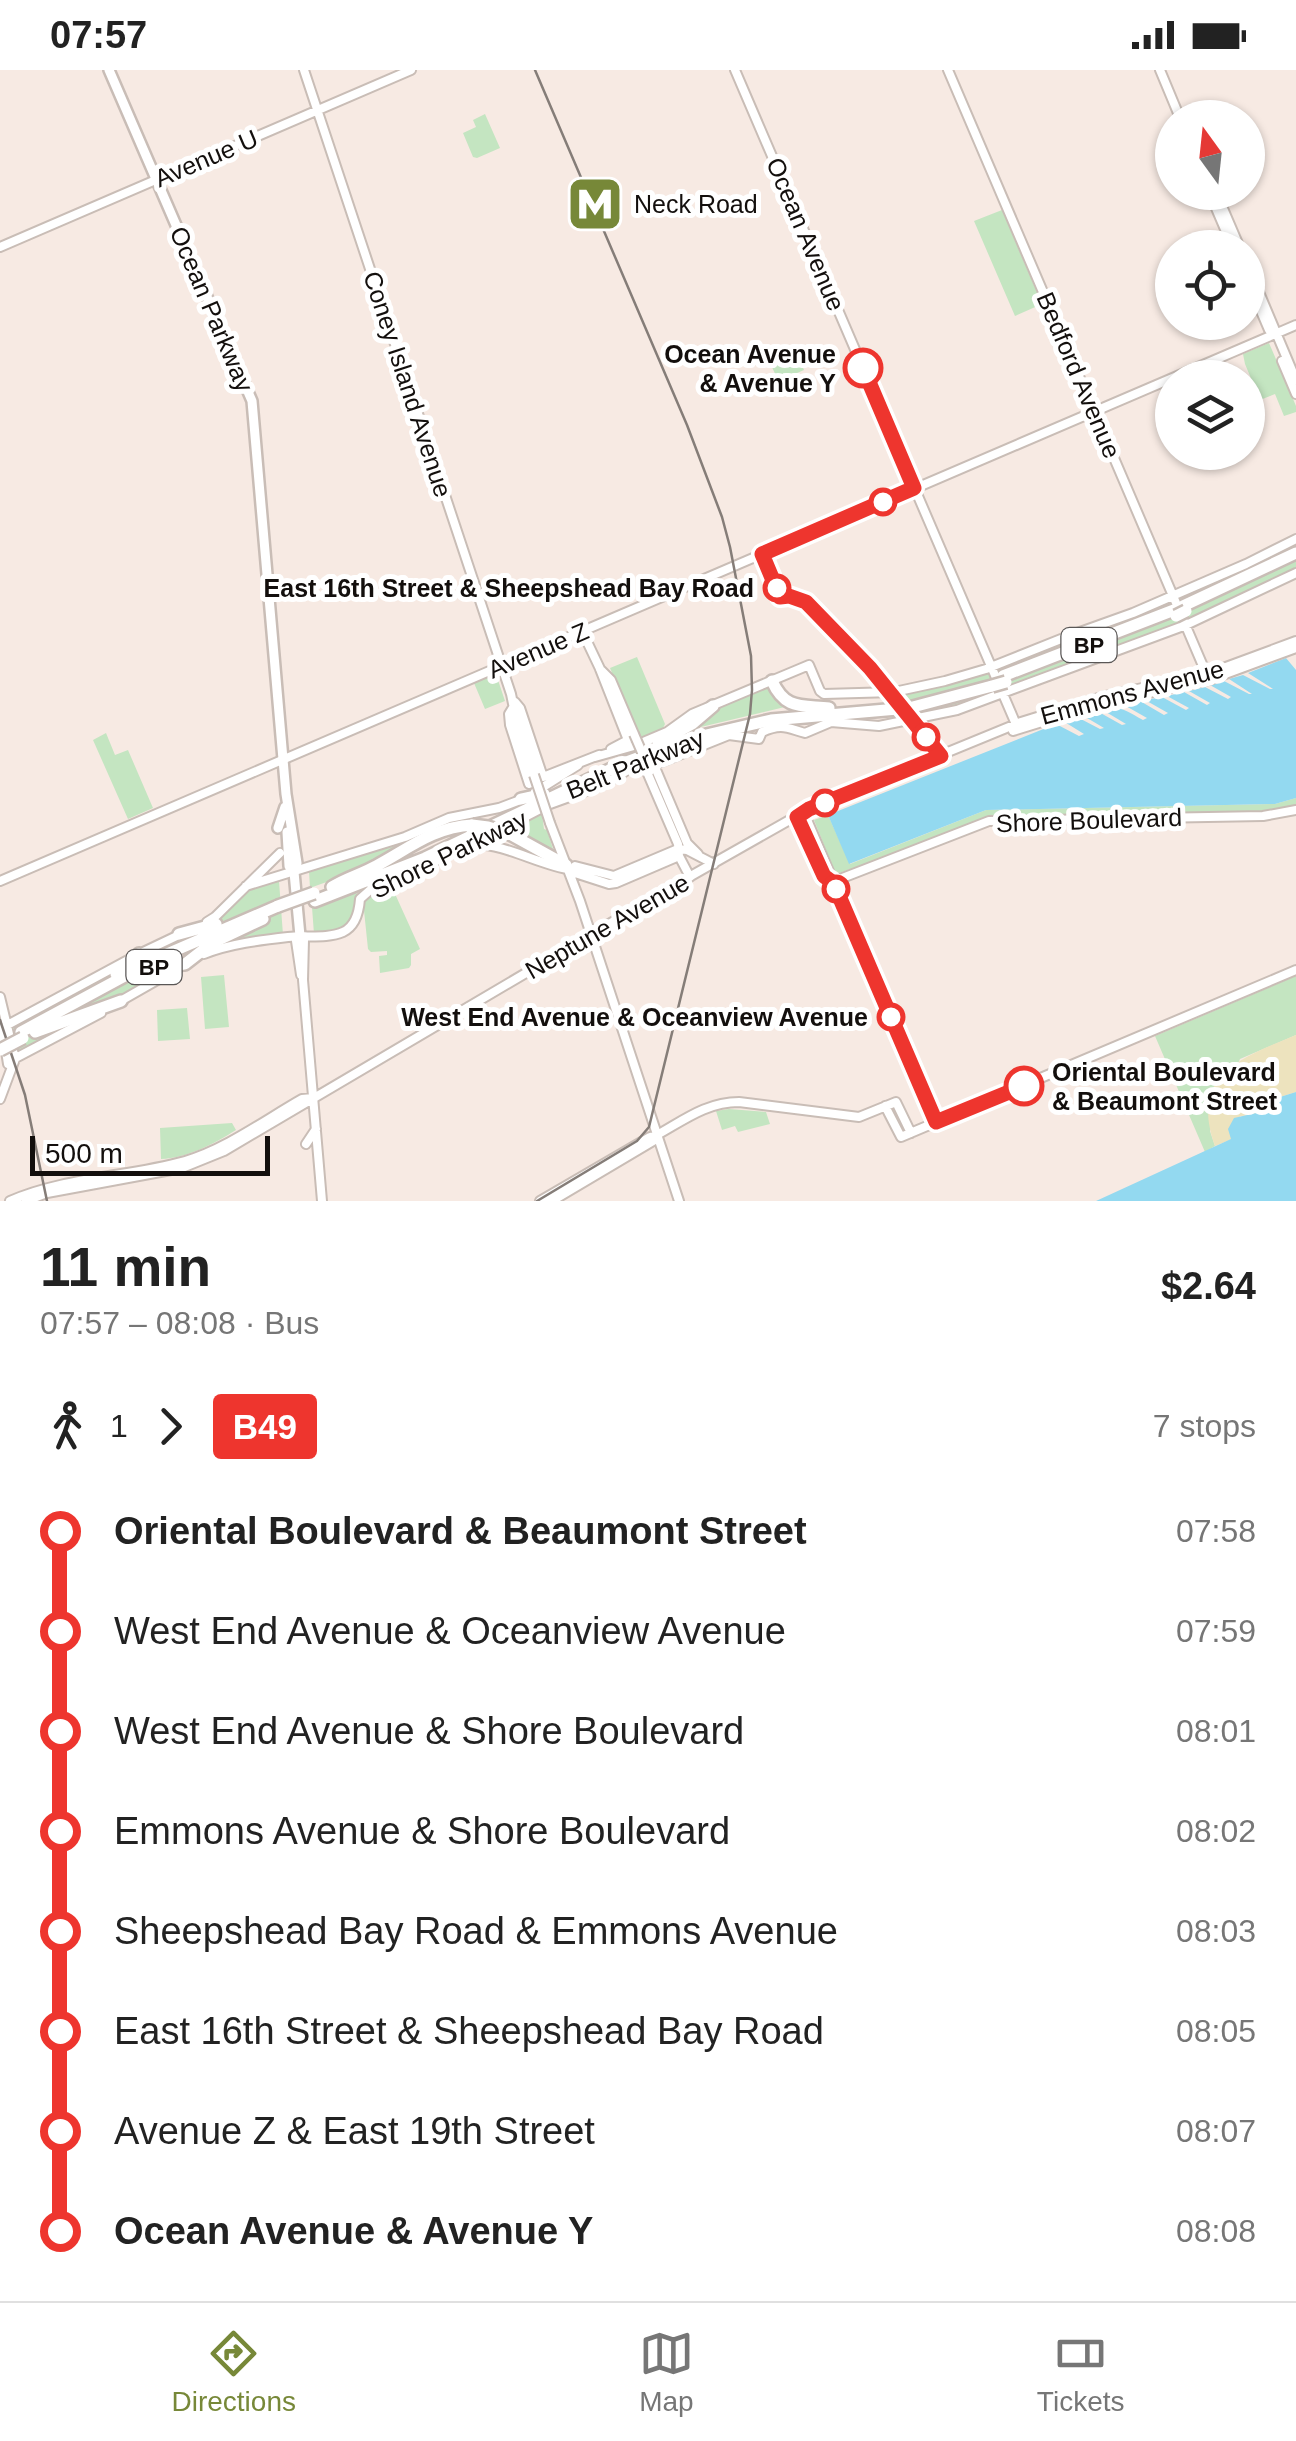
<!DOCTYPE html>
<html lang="en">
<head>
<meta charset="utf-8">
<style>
	:root { --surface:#fff; --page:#f6f6f6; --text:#222; --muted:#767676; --line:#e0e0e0; --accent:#778838 }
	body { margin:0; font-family:Helvetica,sans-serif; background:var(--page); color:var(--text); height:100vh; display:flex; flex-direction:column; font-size:38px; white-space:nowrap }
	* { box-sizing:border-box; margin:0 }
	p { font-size:32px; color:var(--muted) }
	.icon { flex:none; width:55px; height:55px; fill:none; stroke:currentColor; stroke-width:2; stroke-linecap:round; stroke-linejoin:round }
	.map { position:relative; height:1131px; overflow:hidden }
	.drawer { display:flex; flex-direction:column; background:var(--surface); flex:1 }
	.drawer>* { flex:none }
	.badge { padding:0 20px; border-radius:8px; font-size:35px; line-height:65px }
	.needle { width:65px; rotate:345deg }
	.controls { position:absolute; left:1155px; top:30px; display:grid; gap:20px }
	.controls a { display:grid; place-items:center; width:110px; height:110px; border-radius:50%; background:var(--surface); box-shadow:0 2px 8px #0004; font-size:50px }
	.scale { position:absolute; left:30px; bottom:25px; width:240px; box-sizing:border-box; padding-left:10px; border:5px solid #130f0d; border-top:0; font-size:28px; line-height:35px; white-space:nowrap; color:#130f0d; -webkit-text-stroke:8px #fff; paint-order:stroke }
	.map>.badge { position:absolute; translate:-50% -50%; box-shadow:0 0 0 5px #fff }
	.legs { display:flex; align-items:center; gap:15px; height:110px; padding:0 40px; font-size:32px }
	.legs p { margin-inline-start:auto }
	.summary { display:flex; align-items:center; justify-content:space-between; height:170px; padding:0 40px }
	h1 { font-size:55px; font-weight:600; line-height:75px }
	ul { padding:0 40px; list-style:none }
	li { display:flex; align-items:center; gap:35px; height:100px; font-size:38px }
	li i { display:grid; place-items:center; width:15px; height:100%; margin:0 12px; background:currentColor }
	li i::after { content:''; width:25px; height:25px; margin:-12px; border:8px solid; border-radius:50%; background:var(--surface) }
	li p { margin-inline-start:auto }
	li:first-child i { background:linear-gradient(#0000 50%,currentColor 0) }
	li:last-child i { background:linear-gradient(currentColor 50%,#0000 0) }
	.status { display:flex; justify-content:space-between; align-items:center; height:70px; padding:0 50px; background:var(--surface); direction:ltr }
	.status svg { height:28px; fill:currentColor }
	.dock { display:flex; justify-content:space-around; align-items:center; height:140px; border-top:2px solid var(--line); background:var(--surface); font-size:28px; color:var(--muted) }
	.dock a { display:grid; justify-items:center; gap:5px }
	.dock .selected { color:var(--accent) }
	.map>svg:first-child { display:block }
</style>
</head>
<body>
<div class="status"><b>07:57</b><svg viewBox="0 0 49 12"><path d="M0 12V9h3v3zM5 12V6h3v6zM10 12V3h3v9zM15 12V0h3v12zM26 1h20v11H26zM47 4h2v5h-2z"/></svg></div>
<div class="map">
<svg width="1296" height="1131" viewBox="0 0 1296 1131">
	<rect width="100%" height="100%" fill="#f7eae3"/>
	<path fill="#c4e5c1" d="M485,44L500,78L477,88L473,87L463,63L476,57L473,50Z
		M1002,140L1042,234L1015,246L974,151Z
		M1269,273L1296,336V342L1284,346L1275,324L1260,330L1245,294L1243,284Z
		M794,277L804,300L788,307L794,320L784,324L768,288Z
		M1296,471V502L1190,551L1188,547L1179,551L1180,555L956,637L915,646L897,624L1002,595Z
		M637,587L665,654L663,658L641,670L610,598Z
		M496,604L505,631L485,639L474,613Z
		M765,616H770L789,636L684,661L715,638Z
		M106,663L115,685L128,680L153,738L128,749L93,670Z
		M1296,728V736L1257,742L988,747L851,801L850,799L839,803L834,800L814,750L828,745L850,794L986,740L1275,734Z
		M542,744L544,759L547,760L554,782L529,768L526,763L516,764L508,760L517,756L523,761L518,755Z
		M406,770C385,795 342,806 310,818L309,801Z
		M274,810L279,811L283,865L217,876L18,985L11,955L169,871L193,862L248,818Z
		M391,815L420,879L411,884V895L409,898L380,903L379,886L387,885V881L371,882L368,879L363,831L365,827Z
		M356,822L357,824L362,822L358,826L350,854L337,862L314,864L312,837Z
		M224,905L229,957L205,959L201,907Z
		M1296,906V965L1240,989L1210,1061L1215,1076L1205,1082L1155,966Z
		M187,938L190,969L158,971L157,940Z
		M729,1039L766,1042L770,1054L738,1062L735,1056L722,1060L716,1041Z
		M232,1053L236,1060C214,1074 187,1088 161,1089L160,1058Z"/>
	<path fill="#ede3be" d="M1296,965V1022L1280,1027L1275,1033L1277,1043L1240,1046L1232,1069L1215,1076C1189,1004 1241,988 1296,965Z"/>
	<path fill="#93d9f0" d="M1286,588L1296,600V728L1275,734L986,740L849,794L828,745L1056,654L1079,666L1084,664L1063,651L1077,647L1100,659L1104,658L1082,645L1097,641L1122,655L1126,654L1101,639C1121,635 1126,641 1143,650L1147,648L1124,635L1140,631L1164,645L1168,643L1145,630L1162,627L1186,640L1189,638L1167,626L1184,622L1207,635L1210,633L1189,621L1205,617L1228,629L1231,627L1210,615L1224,611L1249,624H1252L1229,609L1243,605L1270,619H1273L1248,603Z
		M1296,1022V1131H1096L1231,1069L1228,1059L1234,1048L1256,1043H1277L1275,1033L1280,1027Z"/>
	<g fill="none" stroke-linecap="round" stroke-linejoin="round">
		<g stroke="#c9bdb6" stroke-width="12">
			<path id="secondary" d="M304,0L511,624L517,653L534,705
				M735,0L1018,659
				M948,0L1209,610
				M1160,0L1180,48
				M1209,122L1233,178
				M1216,122L1240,178
				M0,177L411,0
				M1248,196L1296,310
				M1248,211L1269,260
				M1282,291L1296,324
				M582,561L602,603
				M600,599L628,670L611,679
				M600,599L611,610L634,664
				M515,632L520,638L543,707L599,685
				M514,636L509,644L510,655L529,714
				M1013,661L1107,632L1209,610L1296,578
				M595,687L634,676L667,662L692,644L809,595L820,621L824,624L894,622L945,611L986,599L1066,567L1133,543L1246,494L1296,469
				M647,702L678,774L679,786L690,807
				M535,722L578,695
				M797,747L808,752L936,1052
				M797,747L824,806L832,812
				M550,753L580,831L679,1131
				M475,774C508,775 539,795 572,800L575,796L614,806L678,779L687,780L714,794
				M698,784L687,773L654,695L729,665L759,669L762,662C782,653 787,658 805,663L831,652L879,656L957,640L1186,555L1296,503
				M572,800L575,803L609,814L616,813L679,786
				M0,811L1296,255
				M832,812L989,751L1263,746L1296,740
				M246,816L405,767L449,748L499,738L523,729
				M207,852L215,847L280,783
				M300,866L304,870L303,910L322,1131
				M300,866L296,871L301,905
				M204,884C229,874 261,870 288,867C305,865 327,869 343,862C356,856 359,842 360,829L369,821L473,774L550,734L605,714L645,689L671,683
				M0,927L15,989L0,1029
				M117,933L187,893
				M0,959L139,884L181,864
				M0,960L5,975L8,994
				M8,992L101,943
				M885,1036L901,1067L1296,900
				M306,1074L316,1059
				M10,1131C65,1107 127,1107 185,1091C226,1079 265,1050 302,1029L313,1028
				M26,1131L47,1123L182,1098L224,1081L682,811L809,739L1021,652L1105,626L1207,604L1296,571
				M540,1131L650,1067L657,1065C684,1050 707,1032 739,1032L859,1047L896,1032L911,1063
				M552,1131L653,1071L657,1065"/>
		</g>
		<g stroke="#c9bdb6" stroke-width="14">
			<path id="primary" d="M109,0L252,331L286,724L297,793L294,802L300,866
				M278,758L285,737
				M287,762L289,796L294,802"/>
		</g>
		<g stroke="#c9bdb6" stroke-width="16">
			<path id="highway" d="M1183,536L1296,483
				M1003,606L1174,540
				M772,611C785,640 801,635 829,638
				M658,673L692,654L713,636
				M521,729L544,724
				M510,764L566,795
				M332,817C346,808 362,804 376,796C408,779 434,757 472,755
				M315,831L425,788L624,693L689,669L771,650L909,638L992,616
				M179,864L216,854
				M185,894L212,873L263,849
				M116,904L139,884
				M21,962L160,887L278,836
				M35,962L121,931"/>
		</g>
		<use href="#secondary" stroke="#fff" stroke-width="8"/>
		<use href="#primary" stroke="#fff" stroke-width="9"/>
		<use href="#highway" stroke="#fff" stroke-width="11"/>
		<path stroke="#857d78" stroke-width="2.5" d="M535,0L687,355L722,447L730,477L751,586L752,620L750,644L649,1057L637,1071L537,1131
			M0,950L25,1025L47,1131"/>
		<g stroke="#c9bdb6" stroke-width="12" stroke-linecap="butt">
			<path id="secondary-bridge" d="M634,664L650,701
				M534,705L550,753"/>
		</g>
		<g stroke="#c9bdb6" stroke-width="16" stroke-linecap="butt">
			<path id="highway-bridge" d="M1176,546L1186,541
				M992,616L1006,612
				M472,755L488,757L510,764
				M278,836L314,823
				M0,980L23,968"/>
		</g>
		<use href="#secondary-bridge" stroke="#fff" stroke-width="8"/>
		<use href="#highway-bridge" stroke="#fff" stroke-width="11"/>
	</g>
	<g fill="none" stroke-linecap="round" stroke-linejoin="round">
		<g stroke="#fff" stroke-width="22">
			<path id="line-1" d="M863,298L914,418L762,484L780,527L789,526L806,532L870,598L941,686L809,739L797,747L824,806L832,812L836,819L936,1052L1024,1016"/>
		</g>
		<use href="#line-1" stroke="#ee352e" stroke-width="15"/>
	</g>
	<defs>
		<g id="metro-square" transform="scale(2.875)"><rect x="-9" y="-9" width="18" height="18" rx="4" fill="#778838" stroke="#fff"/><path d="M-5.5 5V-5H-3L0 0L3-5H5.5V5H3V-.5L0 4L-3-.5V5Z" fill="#fff"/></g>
	</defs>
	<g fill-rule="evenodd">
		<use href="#metro-square" x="595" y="134"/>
	</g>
	<g fill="#fff" stroke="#ee352e" stroke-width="5">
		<circle cx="863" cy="298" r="18"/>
		<circle cx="883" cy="432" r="12"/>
		<circle cx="777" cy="518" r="12"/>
		<circle cx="926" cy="667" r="12"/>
		<circle cx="825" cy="733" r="12"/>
		<circle cx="836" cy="819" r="12"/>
		<circle cx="891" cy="947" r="12"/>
		<circle cx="1024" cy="1016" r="18"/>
	</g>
	<g text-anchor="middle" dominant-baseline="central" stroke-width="10" stroke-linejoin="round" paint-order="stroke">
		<g fill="#fff" stroke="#5a5756" stroke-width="2.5">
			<rect x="1061.5" y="558" width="55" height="34" rx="8"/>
			<rect x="126.5" y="880" width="55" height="34" rx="8"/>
		</g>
		<g font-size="22" font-weight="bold" fill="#130f0d">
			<text x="1089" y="575">BP</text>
			<text x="154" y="897">BP</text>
		</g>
		<g font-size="25" fill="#130f0d" stroke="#fff">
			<text transform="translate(206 88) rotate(-23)">Avenue U</text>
			<text transform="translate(806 164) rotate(67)">Ocean Avenue</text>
			<text transform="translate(212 239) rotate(67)">Ocean Parkway</text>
			<text transform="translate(1079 305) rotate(67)">Bedford Avenue</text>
			<text transform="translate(408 314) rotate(72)">Coney Island Avenue</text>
			<text transform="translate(538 580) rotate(-23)">Avenue Z</text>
			<text transform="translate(1132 622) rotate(-15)">Emmons Avenue</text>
			<text transform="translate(635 694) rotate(-22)">Belt Parkway</text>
			<text transform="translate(1089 750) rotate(-2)">Shore Boulevard</text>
			<text transform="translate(449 784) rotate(-26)">Shore Parkway</text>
			<text transform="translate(607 856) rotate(-30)">Neptune Avenue</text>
		</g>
		<g font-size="25" fill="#130f0d" stroke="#fff" text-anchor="start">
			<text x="634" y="134">Neck Road</text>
		</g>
		<g font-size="25" font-weight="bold" fill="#130f0d" stroke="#fff" text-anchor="end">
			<text x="836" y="284">Ocean Avenue<tspan x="836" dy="29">&amp; Avenue Y</tspan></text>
			<text x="754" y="518">East 16th Street &amp; Sheepshead Bay Road</text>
			<text x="868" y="947">West End Avenue &amp; Oceanview Avenue</text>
			<text x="1052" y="1002" text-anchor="start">Oriental Boulevard<tspan x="1052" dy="29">&amp; Beaumont Street</tspan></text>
		</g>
	</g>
</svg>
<div class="controls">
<a><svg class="needle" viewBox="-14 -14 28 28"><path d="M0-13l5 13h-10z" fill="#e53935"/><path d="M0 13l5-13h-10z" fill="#767676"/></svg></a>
<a><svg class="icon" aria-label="locate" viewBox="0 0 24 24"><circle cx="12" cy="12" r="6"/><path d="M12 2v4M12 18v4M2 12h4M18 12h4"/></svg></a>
<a><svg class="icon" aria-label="layers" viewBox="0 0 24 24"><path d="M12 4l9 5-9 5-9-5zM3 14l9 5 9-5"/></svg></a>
</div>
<div class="scale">500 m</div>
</div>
<section class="drawer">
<div class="summary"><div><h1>11 min</h1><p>07:57 – 08:08 · Bus</p></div><b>$2.64</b></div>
<div class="legs"><svg class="icon" aria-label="walk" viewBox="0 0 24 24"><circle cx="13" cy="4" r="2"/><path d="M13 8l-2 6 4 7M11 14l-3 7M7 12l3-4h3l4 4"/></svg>1<svg class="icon" aria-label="forward" viewBox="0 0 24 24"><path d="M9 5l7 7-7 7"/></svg><b class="badge" style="background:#ee352e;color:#fff">B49</b><p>7 stops</p></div>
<ul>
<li><i style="color:#ee352e"></i><b>Oriental Boulevard &amp; Beaumont Street</b><p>07:58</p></li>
<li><i style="color:#ee352e"></i><span>West End Avenue &amp; Oceanview Avenue</span><p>07:59</p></li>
<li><i style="color:#ee352e"></i><span>West End Avenue &amp; Shore Boulevard</span><p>08:01</p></li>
<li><i style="color:#ee352e"></i><span>Emmons Avenue &amp; Shore Boulevard</span><p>08:02</p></li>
<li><i style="color:#ee352e"></i><span>Sheepshead Bay Road &amp; Emmons Avenue</span><p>08:03</p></li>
<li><i style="color:#ee352e"></i><span>East 16th Street &amp; Sheepshead Bay Road</span><p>08:05</p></li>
<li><i style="color:#ee352e"></i><span>Avenue Z &amp; East 19th Street</span><p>08:07</p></li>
<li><i style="color:#ee352e"></i><b>Ocean Avenue &amp; Avenue Y</b><p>08:08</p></li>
</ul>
</section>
<nav class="dock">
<a class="selected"><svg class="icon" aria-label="directions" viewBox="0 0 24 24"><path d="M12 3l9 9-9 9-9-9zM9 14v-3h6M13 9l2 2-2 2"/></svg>Directions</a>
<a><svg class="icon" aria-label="map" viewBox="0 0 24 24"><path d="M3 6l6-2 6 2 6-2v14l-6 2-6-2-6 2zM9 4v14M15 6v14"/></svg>Map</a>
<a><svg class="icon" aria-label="tickets" viewBox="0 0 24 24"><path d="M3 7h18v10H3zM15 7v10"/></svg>Tickets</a>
</nav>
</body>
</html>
